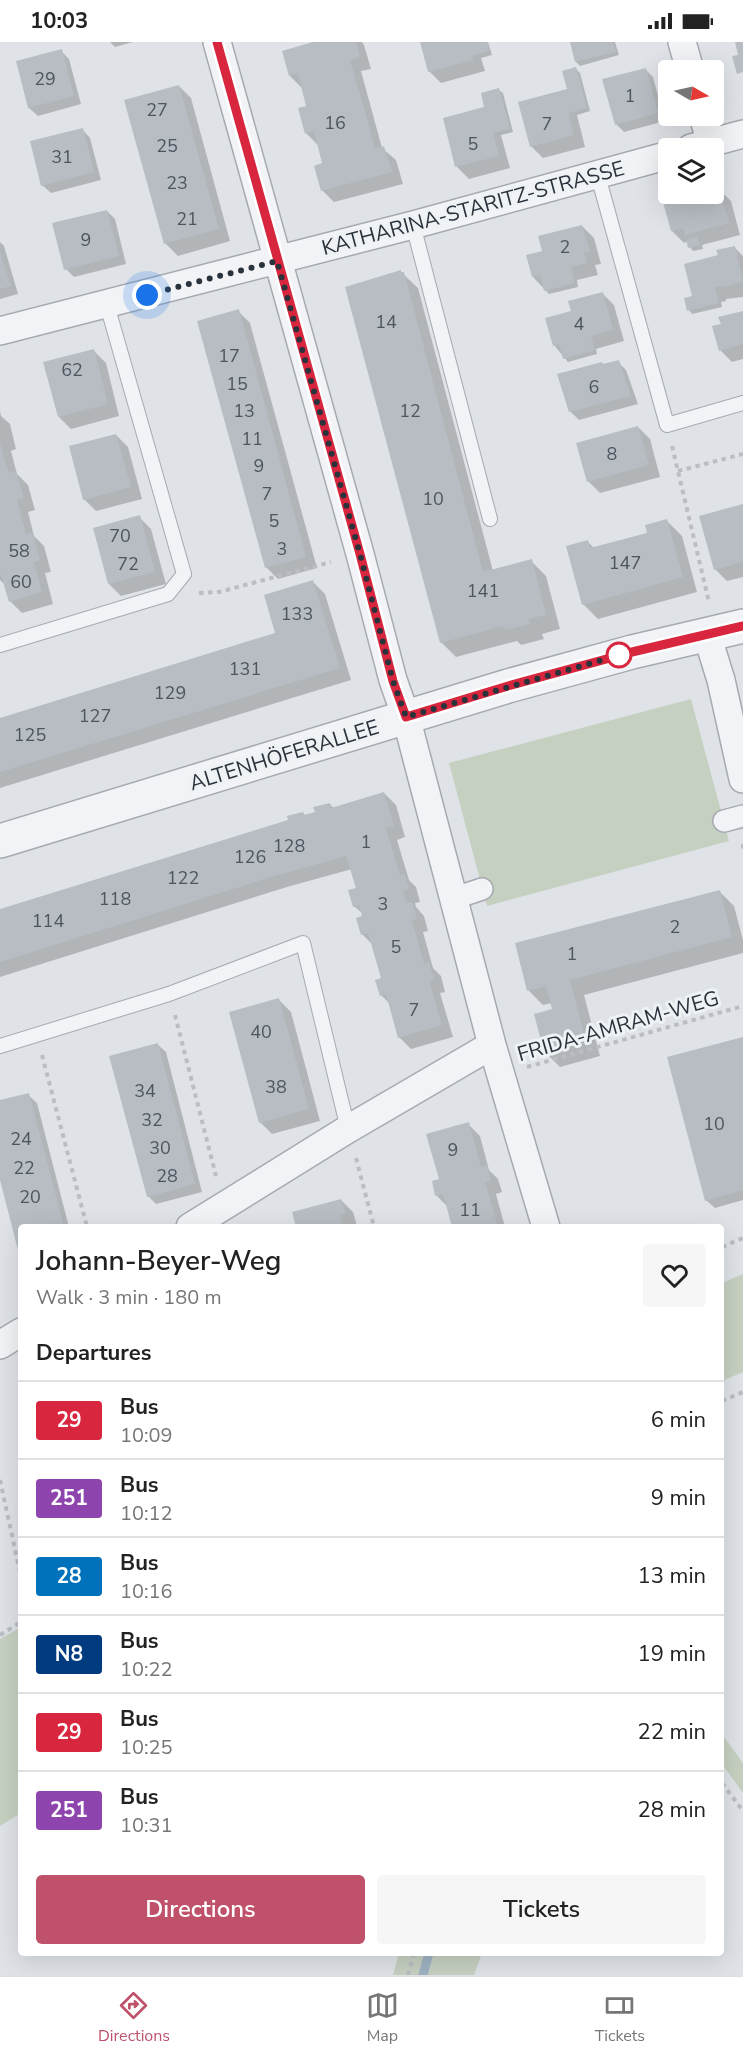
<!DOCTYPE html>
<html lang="en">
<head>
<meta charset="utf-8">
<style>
	:root { --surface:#fff; --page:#f6f6f6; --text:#222; --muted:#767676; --line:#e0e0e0; --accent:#bf526a }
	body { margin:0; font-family:"Nunito Sans",sans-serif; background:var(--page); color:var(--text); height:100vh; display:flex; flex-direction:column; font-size:22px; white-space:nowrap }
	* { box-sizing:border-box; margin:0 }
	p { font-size:20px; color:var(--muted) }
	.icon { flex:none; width:33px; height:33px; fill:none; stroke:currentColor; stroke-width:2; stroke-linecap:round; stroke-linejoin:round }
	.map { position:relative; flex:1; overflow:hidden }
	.details { position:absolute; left:18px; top:1182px; width:706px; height:732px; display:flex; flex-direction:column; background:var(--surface); border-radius:6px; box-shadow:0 6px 24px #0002 }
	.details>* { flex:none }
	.badge { padding:0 12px; border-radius:4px; font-size:21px; line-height:39px }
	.needle { width:39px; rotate:99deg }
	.fabs { position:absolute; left:658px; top:18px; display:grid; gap:12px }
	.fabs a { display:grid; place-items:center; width:66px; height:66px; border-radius:6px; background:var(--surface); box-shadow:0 6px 24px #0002; font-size:30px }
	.you { position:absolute; width:30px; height:30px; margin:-15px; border:4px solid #fff; border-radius:50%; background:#1a73e8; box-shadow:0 0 0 9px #1a73e833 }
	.map>.badge { position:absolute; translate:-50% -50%; box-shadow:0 0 0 3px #fff }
	h2 { padding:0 18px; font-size:22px; line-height:54px }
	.round { display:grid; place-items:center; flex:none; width:63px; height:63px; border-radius:6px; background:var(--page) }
	.head { display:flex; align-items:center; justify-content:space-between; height:102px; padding:0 18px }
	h1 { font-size:28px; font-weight:600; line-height:45px }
	.primary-button { display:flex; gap:12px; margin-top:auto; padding:12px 18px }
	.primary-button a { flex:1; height:69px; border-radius:6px; background:var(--accent); color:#fff; font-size:24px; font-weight:600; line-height:69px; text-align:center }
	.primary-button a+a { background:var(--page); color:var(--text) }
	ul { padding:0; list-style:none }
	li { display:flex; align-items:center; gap:18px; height:78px; padding:0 18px; border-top:2px solid var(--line) }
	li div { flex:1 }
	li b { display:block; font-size:22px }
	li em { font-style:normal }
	li .badge { min-width:66px; font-weight:700; text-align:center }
	.status { display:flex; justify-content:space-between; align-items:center; height:42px; padding:0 30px; background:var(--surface); direction:ltr }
	.status svg { height:16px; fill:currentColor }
	.tabs { display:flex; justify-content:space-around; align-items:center; height:84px; border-top:2px solid var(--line); background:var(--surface); font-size:16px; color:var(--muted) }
	.tabs a { display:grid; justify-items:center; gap:3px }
	.tabs .selected { color:var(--accent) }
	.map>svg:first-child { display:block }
</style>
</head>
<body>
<div class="status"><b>10:03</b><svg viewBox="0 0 49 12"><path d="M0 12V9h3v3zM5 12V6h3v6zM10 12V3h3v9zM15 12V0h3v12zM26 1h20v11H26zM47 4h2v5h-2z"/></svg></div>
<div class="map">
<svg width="743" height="1933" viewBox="0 0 743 1933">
	<rect width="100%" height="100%" fill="#dfe3e7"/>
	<path fill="#c6d0c1" d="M691,657L729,799L487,864L449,721Z
		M743,1232V1330L722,1339V1241Z
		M21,1585V1771L0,1784V1597Z
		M722,1692L743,1721V1751L722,1722Z
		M399,1911H482L474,1933H393Z"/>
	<path fill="#0003" d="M110,0H133L115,5Z
		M319,0H362L364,3L371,27L361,29L382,106L396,118L403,142L334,160L322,148L324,122L318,103L306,91L308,65L302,46L290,34Z
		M422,0H488L492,13L481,16L485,29L441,41L429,29Z
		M571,0H615L619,13L580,24L576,20Z
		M61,9L69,17L81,62L38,74L29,66L17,20Z
		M576,27L580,31L590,69L577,73L585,105L543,116L531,104L569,48Z
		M645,27L653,35L665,79L624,90L616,82Z
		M179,44L191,56L230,199L178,214L166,202L126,59Z
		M499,48L503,51L513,90L501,93L510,126L469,137L457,125Z
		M82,87L90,96L101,138L51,151L42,143Z
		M719,147L731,159L740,193L702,203L703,207L693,209L690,205L688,199L684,201L672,189L665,161L701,152H714V148Z
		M107,169L115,177L126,222L74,235L66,227Z
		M582,184L594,196L601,222L595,223L598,233L577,238L578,245L549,252L533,235L543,210Z
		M0,200L4,204L18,252L0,257Z
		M734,205L743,214V255L726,257V259L721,260L722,265L692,272L689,268L695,254L720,214Z
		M402,231L418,246L493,529L531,519L546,534L560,587L542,592L544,597L521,603L517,599L456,615L441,600Z
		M602,251L614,263L624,299L596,307L597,312L568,320L554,303L573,270Z
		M238,269L250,281L317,526L278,537L266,525Z
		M743,270V317L732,320L720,308L724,283Z
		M94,309L106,321L119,374L71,387L59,375Z
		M618,320L626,328L638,362L579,378L570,369L604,324Z
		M0,369L1,374L10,382L16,407L11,409L17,432L28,443L35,468L28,470L34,494L44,504L51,530L45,531L53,562L22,571L10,559L5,543L0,538Z
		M638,385L650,397L660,435L600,451L588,439Z
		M116,393L128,405L142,457L96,469L84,457Z
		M743,464V535L727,539L715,527Z
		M139,475L151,487L166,542L121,554L109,542Z
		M667,479L682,494L697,550L598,577L583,562L588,500L595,507L649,492Z
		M313,540L325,552L351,638L0,746V677L277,592Z
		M384,751L396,763L405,795L397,798L409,838L416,845L420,860L415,861L416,865L424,874L428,889L423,890L433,926L441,934L445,950L440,951L453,995L411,1007L399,995L390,962L381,953L383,937L373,903L362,892L364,873L354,864L358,847L352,827L287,845L0,935V869L290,779L303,771L306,774L317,771L330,762L334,767Z
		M719,849L734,864L743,898V911L584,953L600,1014L560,1025L545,1010L554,969L552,961L543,963L528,948Z
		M279,958L291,970L320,1079L272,1092L260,1080Z
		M743,996V1158L715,1166L706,1158Z
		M157,1002L166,1010L202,1150L156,1162L148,1154Z
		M28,1053L37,1061L69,1185H21V1212L0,1133V1060Z
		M468,1082L480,1094L489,1128L498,1137L502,1150L496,1152L505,1185H454L448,1165L437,1154L441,1138Z
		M341,1158L353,1170L357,1184L297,1185Z"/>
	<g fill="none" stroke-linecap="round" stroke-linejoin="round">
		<path stroke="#9eb3c3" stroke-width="9" d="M423,1933L429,1911"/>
	</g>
	<path fill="#b7bdc3" d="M313,0H356L360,15L350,18L366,73L375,107L384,104L392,130L321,149L314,124L322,121L314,89L305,92L298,66L306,64L298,32L289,34L282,9Z
		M420,0H487L489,9L472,14L474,18L428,30Z
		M570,0H613L616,10L575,20Z
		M735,0H743V30L737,32L732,14L738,13Z
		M62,7L74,54L28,66L16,19Z
		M576,25L587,66L568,71L574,93L530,105L518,60L567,47L562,29Z
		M646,26L658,71L615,83L602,37Z
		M179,43L219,187L164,202L124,58Z
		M499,46L510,87L493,91L499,114L455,125L443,76L484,65L481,51Z
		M83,86L94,130L41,144L30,99Z
		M719,145L729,181L685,193L683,186L671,189L663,160L695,152H714V146Z
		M107,168L119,214L64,228L52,181Z
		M582,183L590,210L584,211L587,221L571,225L575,241L544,249L540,233L532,235L526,213L542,209L538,194Z
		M697,195L700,203L688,206L686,198Z
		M735,204L743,240L724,245L723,243L715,245L719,261L687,269L684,256L692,254L684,222L718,213L716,208Z
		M0,209L11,244L0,247Z
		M401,228V230H404L483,530L532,517L546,573L528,577L530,582L505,588L503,584L440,601L345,245Z
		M603,250L613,288L591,294L595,308L563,317L559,302L553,304L545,276L571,269L568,259Z
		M239,267L306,515L265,526L197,279Z
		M743,269V302L719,309L712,284L721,282L718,275Z
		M94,307L108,362L58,375L43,320Z
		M619,318L631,354L569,370L557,332L602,320L603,322Z
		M638,384L649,423L587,440L576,401Z
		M116,392L131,445L83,458L69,404Z
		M0,401L9,431L16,429L24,456L17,458L26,492L33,490L40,518L34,520L42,550L9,560L0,530Z
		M743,462V520L714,528L699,474Z
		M140,473L155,530L108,542L93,486Z
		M667,477L683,535L582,563L566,504L588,498L590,506L647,491L645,483Z
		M313,538L340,626L0,730V676L275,591L264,553Z
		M384,750L394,784L386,786L400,833L405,832L409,848L403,849L407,861L412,860L417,877L412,878L424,922L429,920L434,938L429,939L442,983L398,996L386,952L380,954L375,938L381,936L368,891L361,893L356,876L362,874L359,863L353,865L348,848L356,846L346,814L274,834L0,920V867L288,778L287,774L303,770L304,773L315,770L313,765L330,761L331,766Z
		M720,848L732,895L570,938L586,999L544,1010L534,972L552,967L546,944L527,949L515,901Z
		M279,956L309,1067L259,1081L229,970Z
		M743,995V1148L705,1159L667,1015Z
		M158,1001L195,1142L147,1155L109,1014Z
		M29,1051L64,1185H21L20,1216L0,1138V1058Z
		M469,1080L481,1125L487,1123L491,1139L485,1140L498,1185H452L443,1152L435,1154L432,1139L439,1137L426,1092Z
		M341,1157L346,1172L340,1173L343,1185H296L292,1170Z"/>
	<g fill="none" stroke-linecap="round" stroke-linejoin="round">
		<g stroke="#a5aab0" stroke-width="16">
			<path id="service" d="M598,134L667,383L743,361
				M413,183L490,477
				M0,603L168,552L184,532L107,263
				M0,1004L169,952L303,901L348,1087"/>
		</g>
		<g stroke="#a5aab0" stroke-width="24">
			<path id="pedestrian" d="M724,779L743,774
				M452,857L482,847"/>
		</g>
		<g stroke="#a5aab0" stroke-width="30">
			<path id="minor" d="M217,0L360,512L393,638L406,675L492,1003L546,1185
				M682,0L690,28
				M703,74L711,101
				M691,106L743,92
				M0,289L413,183L669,113
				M707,593L721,638L743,737
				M190,1185L348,1087L492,1003
				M0,1303L21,1290"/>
		</g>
		<g stroke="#a5aab0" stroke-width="36">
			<path id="tertiary" d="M0,799L508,644L632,610L743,584"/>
		</g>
		<path stroke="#babdc2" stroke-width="4" stroke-dasharray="4.5 4.5" stroke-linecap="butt" d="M672,404L709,560
			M678,429L743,412
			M199,551L219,550L331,520
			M743,802V808
			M175,973L216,1134
			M42,1013L87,1185
			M527,1025L743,964
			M356,1116L374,1185
			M722,1205L743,1196
			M722,1359L743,1350
			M0,1438L21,1535
			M0,1593L21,1580
			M722,1741L743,1769
			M408,1933L414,1911"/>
		<use href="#service" stroke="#f2f3f6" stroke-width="14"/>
		<use href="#pedestrian" stroke="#f2f3f6" stroke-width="21"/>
		<use href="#minor" stroke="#f2f3f6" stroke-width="27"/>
		<use href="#tertiary" stroke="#f2f3f6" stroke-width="33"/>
	</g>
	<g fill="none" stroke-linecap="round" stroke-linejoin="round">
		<g stroke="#fff" stroke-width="14">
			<path id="line" d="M217,0L360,512L393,639L406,675L508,644L632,610L743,584"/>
		</g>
		<use href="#line" stroke="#d7263d" stroke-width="9"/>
		<path stroke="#2a323c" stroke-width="6" stroke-dasharray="0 10.8" d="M147,253L277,219L360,512L393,639L406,675L619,613"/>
	</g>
	<circle fill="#fff" stroke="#d7263d" stroke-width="3" cx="619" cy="613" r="12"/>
	<g text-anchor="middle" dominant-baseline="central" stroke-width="6" stroke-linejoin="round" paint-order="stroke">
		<g font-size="18" fill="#4d555e">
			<text x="45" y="37">29</text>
			<text x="630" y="54">1</text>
			<text x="157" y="68">27</text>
			<text x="335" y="81">16</text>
			<text x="547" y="82">7</text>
			<text x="473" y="102">5</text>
			<text x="167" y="104">25</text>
			<text x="62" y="115">31</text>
			<text x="177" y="141">23</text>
			<text x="187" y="177">21</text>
			<text x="86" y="198">9</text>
			<text x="565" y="205">2</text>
			<text x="386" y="280">14</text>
			<text x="579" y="282">4</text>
			<text x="229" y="314">17</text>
			<text x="72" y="328">62</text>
			<text x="237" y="342">15</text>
			<text x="594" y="345">6</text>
			<text x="244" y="369">13</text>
			<text x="410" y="369">12</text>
			<text x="252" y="397">11</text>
			<text x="612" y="412">8</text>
			<text x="259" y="424">9</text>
			<text x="267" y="452">7</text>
			<text x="433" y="457">10</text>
			<text x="274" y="479">5</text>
			<text x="120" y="494">70</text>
			<text x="282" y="507">3</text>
			<text x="19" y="509">58</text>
			<text x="625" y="521">147</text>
			<text x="128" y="522">72</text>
			<text x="21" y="540">60</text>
			<text x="483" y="549">141</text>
			<text x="297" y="572">133</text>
			<text x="245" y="627">131</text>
			<text x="170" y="651">129</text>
			<text x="95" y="674">127</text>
			<text x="30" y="693">125</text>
			<text x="366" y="800">1</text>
			<text x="289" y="804">128</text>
			<text x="250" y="815">126</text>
			<text x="183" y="836">122</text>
			<text x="115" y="857">118</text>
			<text x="383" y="862">3</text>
			<text x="48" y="879">114</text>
			<text x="675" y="885">2</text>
			<text x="396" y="905">5</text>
			<text x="572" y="912">1</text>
			<text x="414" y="968">7</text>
			<text x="261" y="990">40</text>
			<text x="276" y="1045">38</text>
			<text x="145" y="1049">34</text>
			<text x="152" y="1078">32</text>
			<text x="714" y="1082">10</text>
			<text x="21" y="1097">24</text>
			<text x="160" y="1106">30</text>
			<text x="453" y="1108">9</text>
			<text x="24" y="1126">22</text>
			<text x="167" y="1134">28</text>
			<text x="30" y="1155">20</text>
			<text x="470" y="1168">11</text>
		</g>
		<g font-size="21" fill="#2a323c" stroke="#eff2f5">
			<text transform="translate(473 166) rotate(-15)">KATHARINA-STARITZ-STRASSE</text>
			<text transform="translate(284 713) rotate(-17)">ALTENHÖFERALLEE</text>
			<text transform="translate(618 984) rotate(-16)">FRIDA-AMRAM-WEG</text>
		</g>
	</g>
</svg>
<div class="fabs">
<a><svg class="needle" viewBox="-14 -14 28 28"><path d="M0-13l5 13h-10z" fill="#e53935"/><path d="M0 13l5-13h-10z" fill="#767676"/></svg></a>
<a><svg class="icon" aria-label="layers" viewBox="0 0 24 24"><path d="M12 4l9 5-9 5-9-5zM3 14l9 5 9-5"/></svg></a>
</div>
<div class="you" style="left:147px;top:253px"></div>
<section class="details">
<div class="head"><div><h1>Johann-Beyer-Weg</h1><p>Walk · 3 min · 180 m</p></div><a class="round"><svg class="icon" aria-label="heart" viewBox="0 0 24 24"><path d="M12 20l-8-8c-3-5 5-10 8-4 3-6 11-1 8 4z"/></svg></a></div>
<h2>Departures</h2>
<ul>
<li><span class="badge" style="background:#d7263d;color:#fff">29</span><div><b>Bus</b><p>10:09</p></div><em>6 min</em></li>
<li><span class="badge" style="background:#8e44ad;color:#fff">251</span><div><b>Bus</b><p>10:12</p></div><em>9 min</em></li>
<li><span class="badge" style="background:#0072bc;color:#fff">28</span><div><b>Bus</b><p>10:16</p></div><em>13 min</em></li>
<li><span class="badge" style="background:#003b80;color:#fff">N8</span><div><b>Bus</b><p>10:22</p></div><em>19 min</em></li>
<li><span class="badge" style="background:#d7263d;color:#fff">29</span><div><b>Bus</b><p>10:25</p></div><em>22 min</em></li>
<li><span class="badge" style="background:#8e44ad;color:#fff">251</span><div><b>Bus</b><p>10:31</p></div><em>28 min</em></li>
</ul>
<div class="primary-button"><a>Directions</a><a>Tickets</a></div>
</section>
</div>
<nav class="tabs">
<a class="selected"><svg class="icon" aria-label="directions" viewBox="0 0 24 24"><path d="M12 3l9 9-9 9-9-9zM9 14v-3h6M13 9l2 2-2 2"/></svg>Directions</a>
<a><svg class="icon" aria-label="map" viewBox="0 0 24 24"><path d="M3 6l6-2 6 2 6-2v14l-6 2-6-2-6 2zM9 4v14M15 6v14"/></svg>Map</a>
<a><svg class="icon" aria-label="tickets" viewBox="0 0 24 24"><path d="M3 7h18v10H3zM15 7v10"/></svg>Tickets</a>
</nav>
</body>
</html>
